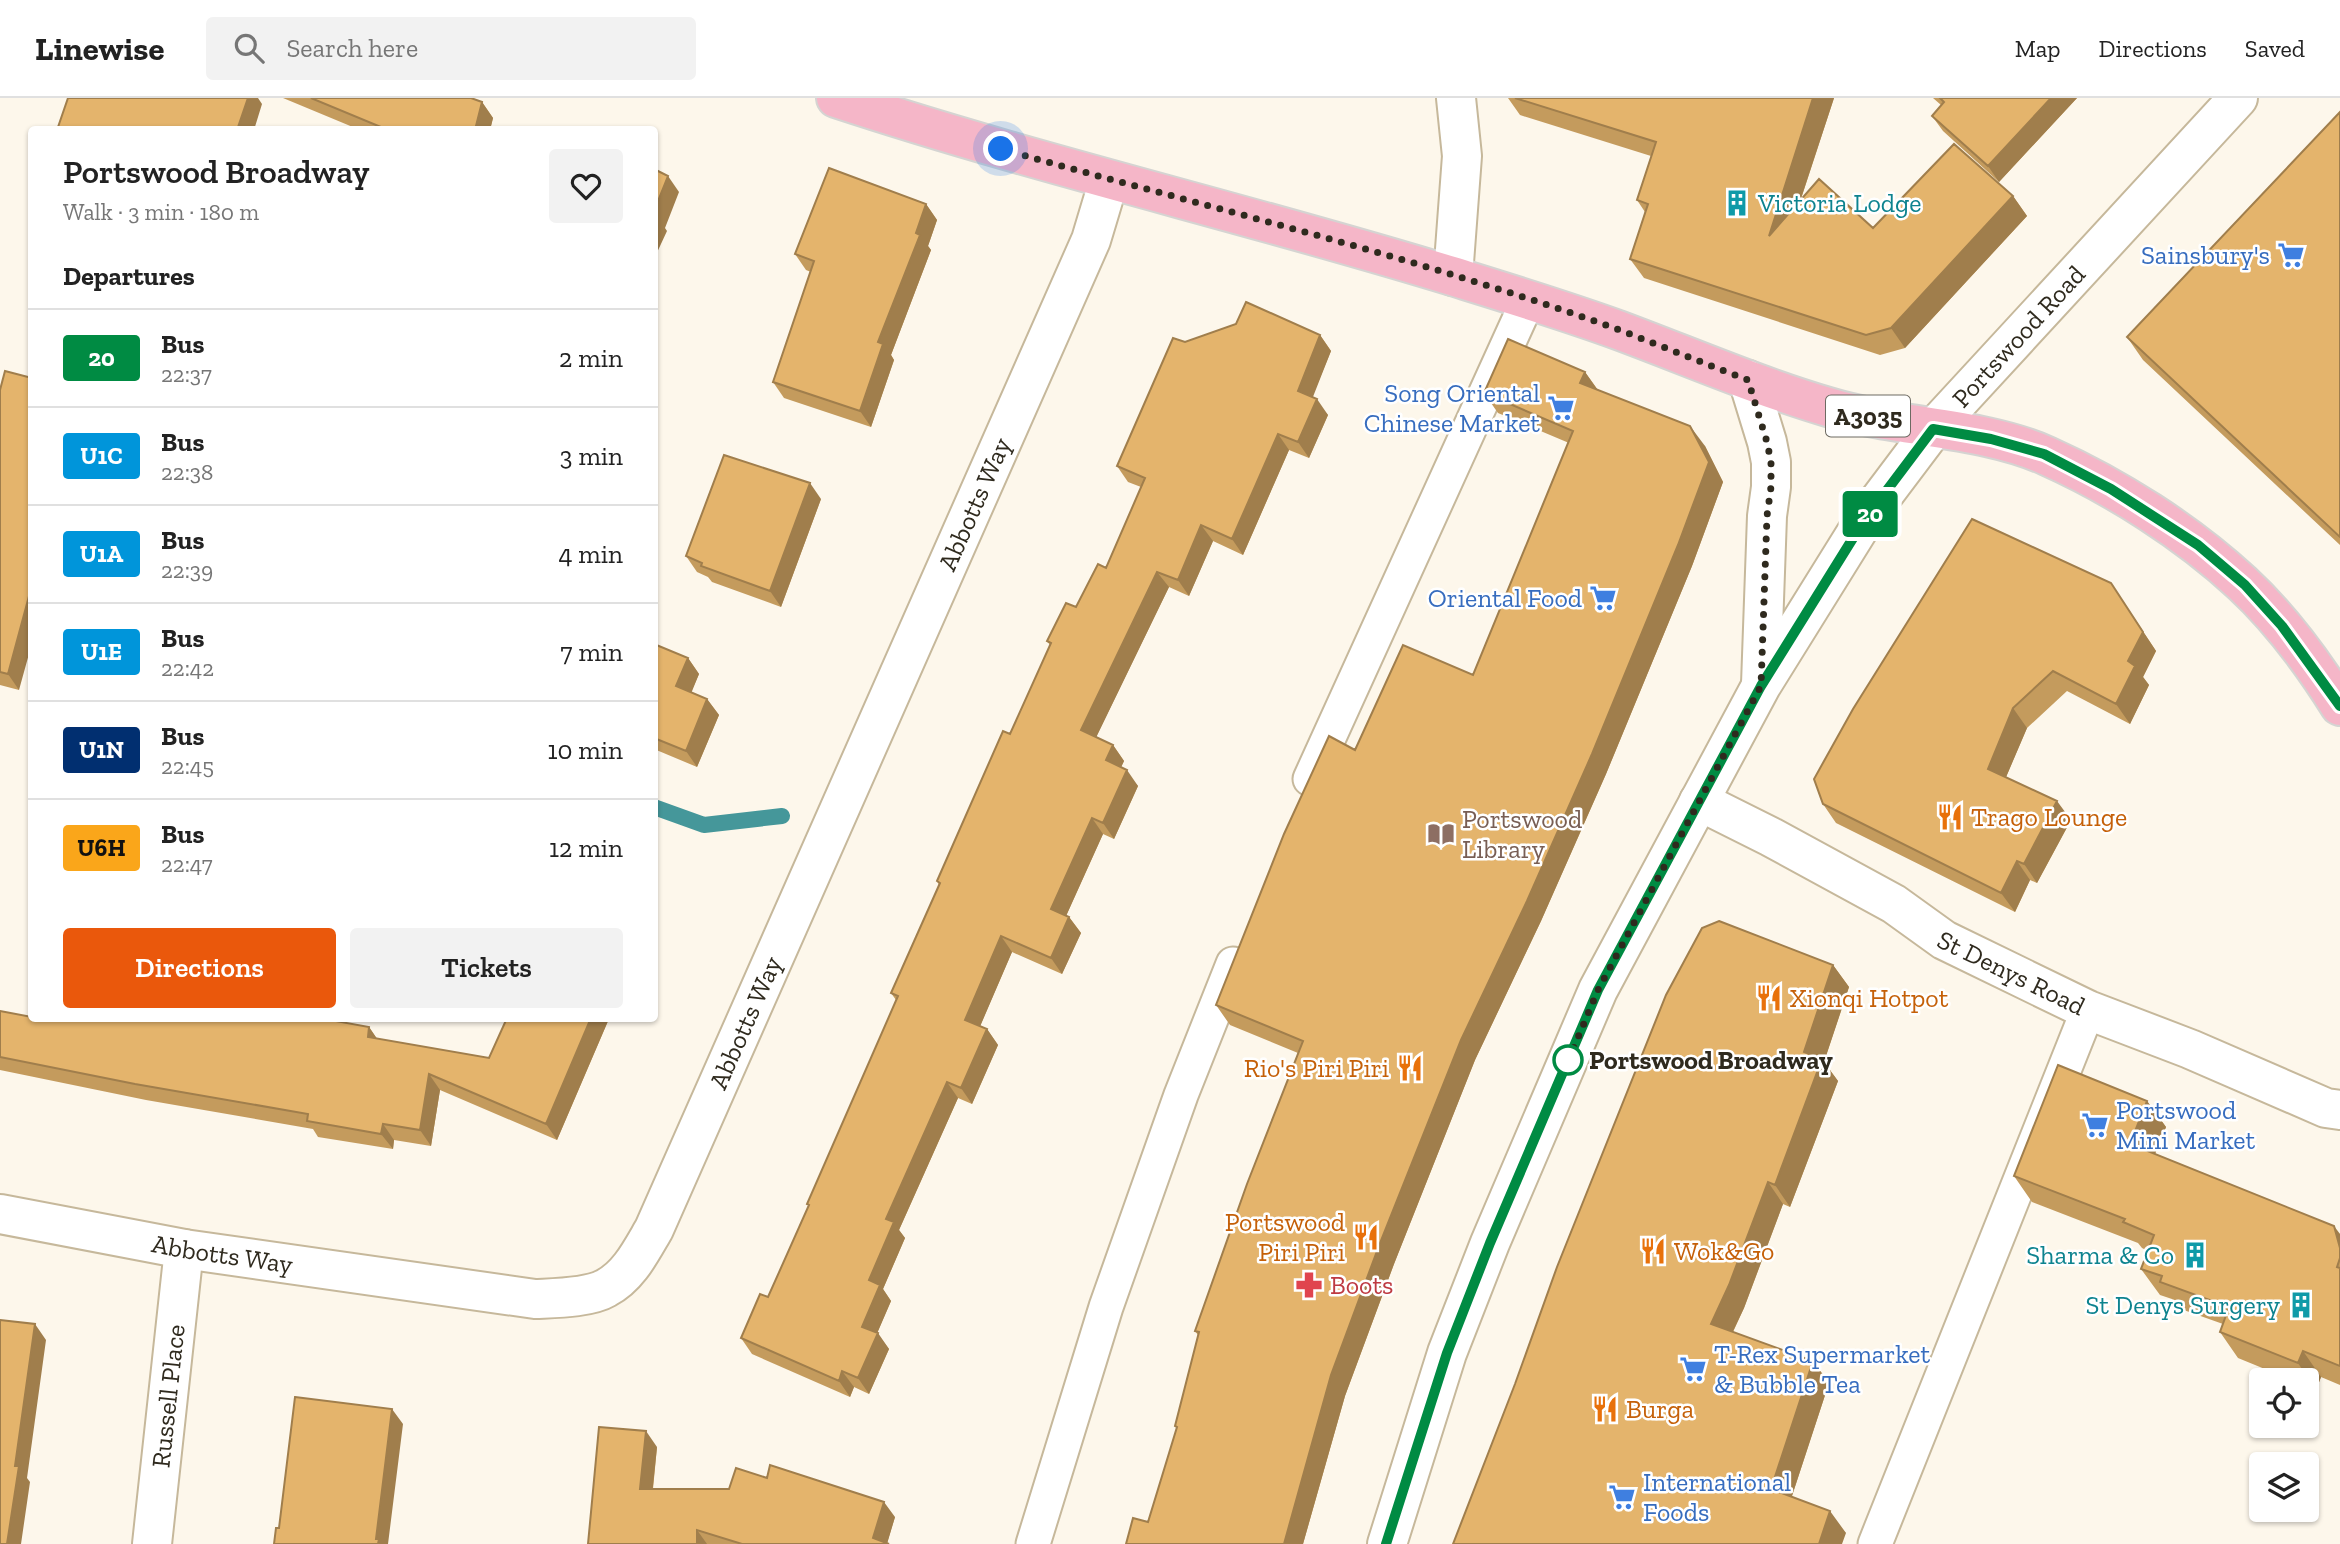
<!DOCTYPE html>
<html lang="en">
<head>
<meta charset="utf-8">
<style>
	:root { --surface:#fff; --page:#f2f2f2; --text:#222; --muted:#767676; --line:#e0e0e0; --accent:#ea580c }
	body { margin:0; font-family:"Zilla Slab",serif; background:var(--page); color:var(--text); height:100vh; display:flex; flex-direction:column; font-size:26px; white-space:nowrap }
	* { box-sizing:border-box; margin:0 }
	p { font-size:23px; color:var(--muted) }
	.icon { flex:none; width:38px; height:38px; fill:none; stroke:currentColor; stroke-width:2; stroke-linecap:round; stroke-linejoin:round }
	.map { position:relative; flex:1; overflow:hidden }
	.side { position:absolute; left:28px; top:28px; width:630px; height:896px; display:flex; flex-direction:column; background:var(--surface); border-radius:7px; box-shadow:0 2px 5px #0004 }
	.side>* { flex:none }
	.badge { padding:0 14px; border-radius:5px; font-size:24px; line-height:46px }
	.fabs { position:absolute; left:2249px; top:1270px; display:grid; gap:14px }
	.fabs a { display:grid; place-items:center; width:70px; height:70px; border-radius:7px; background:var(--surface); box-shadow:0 2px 5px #0004; font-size:35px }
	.you { position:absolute; width:35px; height:35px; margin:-18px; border:5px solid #fff; border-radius:50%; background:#1a73e8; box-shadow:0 0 0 10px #1a73e833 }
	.map>.badge { position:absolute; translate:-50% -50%; box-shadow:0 0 0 4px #fff }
	h2 { padding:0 35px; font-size:26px; line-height:63px }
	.round { display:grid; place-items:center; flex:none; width:74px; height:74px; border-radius:7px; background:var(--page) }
	.overview { display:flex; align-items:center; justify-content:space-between; height:119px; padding:0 35px }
	h1 { font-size:33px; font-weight:600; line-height:52px }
	.primary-button { display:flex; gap:14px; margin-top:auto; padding:14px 35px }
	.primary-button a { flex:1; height:80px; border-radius:7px; background:var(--accent); color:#fff; font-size:28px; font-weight:600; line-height:80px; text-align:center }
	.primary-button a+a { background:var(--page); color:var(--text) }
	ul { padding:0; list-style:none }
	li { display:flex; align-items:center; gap:21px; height:98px; padding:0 35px; border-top:2px solid var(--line) }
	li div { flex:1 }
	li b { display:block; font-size:26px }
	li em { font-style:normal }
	li .badge { min-width:77px; font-weight:700; text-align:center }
	header { display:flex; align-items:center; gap:42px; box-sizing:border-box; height:98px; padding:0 35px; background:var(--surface); border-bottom:2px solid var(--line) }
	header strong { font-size:33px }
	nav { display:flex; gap:38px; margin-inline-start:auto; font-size:24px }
	.search { width:490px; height:63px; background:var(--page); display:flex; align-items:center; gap:18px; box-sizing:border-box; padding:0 24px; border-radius:7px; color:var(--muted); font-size:26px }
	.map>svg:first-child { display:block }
</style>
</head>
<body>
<header>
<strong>Linewise</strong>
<div class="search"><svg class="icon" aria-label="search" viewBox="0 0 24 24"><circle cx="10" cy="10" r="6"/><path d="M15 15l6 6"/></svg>Search here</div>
<nav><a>Map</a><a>Directions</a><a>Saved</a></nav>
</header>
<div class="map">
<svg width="2340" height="1446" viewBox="0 0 2340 1446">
	<rect width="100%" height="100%" fill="#fdf7eb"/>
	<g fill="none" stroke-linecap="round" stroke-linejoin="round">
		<path stroke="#45979a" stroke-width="16" d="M654,709L704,727L782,718"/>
		<g stroke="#c6b89b" stroke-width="37">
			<path id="service" d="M1310,681L1528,202
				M1033,1446L1106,1209L1181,997L1233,866
				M1875,1446L2088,912"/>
		</g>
		<g stroke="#c6b89b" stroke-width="42">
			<g id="minor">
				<path d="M1453,178L1462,58L1456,0"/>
				<path id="s1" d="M1699,703L1771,739L1894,806L1944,842L2088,912L2190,951L2326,1010L2340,1012"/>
				<path id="s2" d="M0,1116L184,1151L535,1201C555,1200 589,1200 606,1190C629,1178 641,1153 654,1131L1091,142L1109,82"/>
				<path id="s3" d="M152,1446L184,1151"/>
			</g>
		</g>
		<g stroke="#c6b89b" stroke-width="42">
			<g id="tertiary">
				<path d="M1748,282L1767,344L1771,364V389L1767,418L1761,586"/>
				<path id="s4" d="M1387,1446L1447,1255L1490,1145L1598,892L1761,588L1863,424L1933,331L2238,0"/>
			</g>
		</g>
		<g stroke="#d5d4d2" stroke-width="42">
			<path id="primary" d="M836,0C1039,67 1247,115 1452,178C1507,195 1563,212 1618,232C1688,258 1757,288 1828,309C1897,330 1984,329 2047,358C2116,389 2187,434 2242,485C2280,520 2313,565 2340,608"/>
		</g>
		<use href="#service" stroke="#fff" stroke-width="33"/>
		<use href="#minor" stroke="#fff" stroke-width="38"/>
		<use href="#tertiary" stroke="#fff" stroke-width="38"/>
		<use href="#primary" stroke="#f5b6c8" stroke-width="38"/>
	</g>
	<path fill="#c49b5d" d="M283,0H471L482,4L493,20L490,32H360Z
		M1508,0H1834L1801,101L1873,130L2013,98L2027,118L1905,250L1880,257L1644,180L1630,161L1645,114L1637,102L1651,58L1520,17Z
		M1933,0H2077L1999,84L1943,33L1932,18L1941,7Z
		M2340,14V447L2143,262L2127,239Z
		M926,106L937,122L928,148L931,152L891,257L894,262L871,329L784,300L773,284L811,174L806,172L795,156Z
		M1320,237L1331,253L1312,299L1328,317L1309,360L1289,352L1243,457L1213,443L1189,498L1169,489L1096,639L1113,647L1124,663L1121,669L1138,688L1114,741L1103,736L1066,818L1069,819L1081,835L1062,876L1012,854L980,928L987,931L998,947L972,1006L958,1000L899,1132L905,1140L883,1191L891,1203L877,1235L889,1251L869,1296L854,1289L850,1299L752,1256L741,1240L768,1199L809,1108L807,1106L896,902L891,895L939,787L937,783L1010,636L1050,547L1047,543L1076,509L1106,470L1141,389L1128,384L1117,368L1185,244Z
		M1585,274L1598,292L1705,348L1723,384L1692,468L1606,676L1541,823L1475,962L1394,1166L1345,1298L1303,1446H1126L1148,1424L1177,1331L1175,1328L1198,1237L1195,1233L1298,955L1230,927L1216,907L1355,652L1473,577L1569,345L1498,315L1484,295Z
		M0,292L19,592L0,587Z
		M821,401L781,509L712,484L708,479L697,474L686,458Z
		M2111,485L2156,553L2143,579L2149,587L2130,626L2067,593L2027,630L2006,679L2071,722L2037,785L2030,782L2015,814L1836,725L1823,706Z
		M654,546L688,560L699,576L691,594L707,601L719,617L697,669L654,651Z
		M1833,867L1849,889L1824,964L1838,983L1790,1109L1783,1106L1744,1210L1733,1234L1813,1263L1829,1285L1792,1398L1846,1435L1453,1446Z
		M0,913L42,922L369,929L377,941L489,960L608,923L557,1042L440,992L431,1048L394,1042L393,1051L318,1039L313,1031L146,1002L0,972Z
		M2147,1003L2166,1029L2155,1056L2340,1136V1287L2321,1279L2316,1292L2306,1288V1283H2294L2238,1260L2220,1234L2223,1226L2178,1210L2172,1201L2160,1197L2141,1171L2148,1153L2142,1150L2138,1145L2032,1104L2014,1078Z
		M657,1349L653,1391L895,1419L887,1445L889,1446H588Z"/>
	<path fill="#a07e4c" d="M248,0H258L262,6L254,32H237Z
		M1813,0H1834L1782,158L1769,138Z
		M2051,0H2077L1999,84L1988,68Z
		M482,4L493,20L490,32H475Z
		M668,78L679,94L665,130L667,133L654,161V113Z
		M2013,98L2027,118L1905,250L1891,230Z
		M926,106L937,122L928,148L931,152L891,257L894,262L871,329L860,313L878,244Z
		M1320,237L1331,253L1309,309L1298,293Z
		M1585,274L1599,294L1580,285Z
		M1317,301L1328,317L1309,360L1298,344Z
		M1690,328L1705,348L1723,384L1692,468L1606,676L1541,823L1475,962L1394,1166L1345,1298L1303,1446H1284L1331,1277L1380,1145Z
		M1278,336L1289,352L1243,457L1232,441Z
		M810,385L821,401L781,509L770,493Z
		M1201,427L1213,443L1189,498L1178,482Z
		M1157,474L1169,489L1092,648L1081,632Z
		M2111,485L2156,553L2143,579L2149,587L2130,626L2116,606L2128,563Z
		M32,487V545L19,592L8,576Z
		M688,560L699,576L688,603L676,588Z
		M707,601L719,617L697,669L686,653Z
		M2013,610L2027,630L2001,691L1988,671Z
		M1113,647L1124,663L1117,678L1106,662Z
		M1127,672L1138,688L1114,741L1103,725Z
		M2057,703L2071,722L2037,785L2024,766Z
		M1092,720L1103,736L1062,827L1051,811Z
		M2017,763L2030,782L2015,814L2001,795Z
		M1069,819L1081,835L1062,876L1051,860Z
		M1001,838L1012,854L976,938L965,922Z
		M1833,867L1849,889L1824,964L1838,983L1790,1109L1775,1087L1804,954Z
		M591,920H607L608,923L557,1042L546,1026Z
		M369,929L380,945L368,939Z
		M987,931L998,947L972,1006L961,990Z
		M429,976L440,992L431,1048L420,1032Z
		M947,984L958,1000L899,1132L905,1140L883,1191L891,1203L873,1245L862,1229L869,1182L886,1121Z
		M2147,1003L2166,1029L2148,1073L2130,1046Z
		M383,1026L394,1042L393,1051L381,1036Z
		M1768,1084L1783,1106L1744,1210L1726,1248L1711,1226Z
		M2334,1128L2340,1136V1150Z
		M35,1226L46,1242L27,1380L30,1384L21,1446H7L15,1368Z
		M878,1235L889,1251L869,1296L858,1280Z
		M2303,1253L2321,1279L2316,1292L2298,1265Z
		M1813,1263L1829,1285L1787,1413L1771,1391Z
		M842,1273L854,1289L850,1299L839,1283Z
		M392,1311L403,1326L388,1446H378L376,1441Z
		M646,1333L657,1349L651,1407L640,1391Z
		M884,1404L895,1419L887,1446L873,1440Z
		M1830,1413L1846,1435L1842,1446H1819Z
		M697,1432L707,1446H697Z"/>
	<path fill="#e4b46c" stroke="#a07e4c" stroke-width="2" d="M68,0H248L237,32H57Z
		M311,0H471L482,4L475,32H388Z
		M1515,0H1813L1769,138L1819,81L1873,130L1954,46L2013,98L1891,230L1866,237L1630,161L1648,106L1637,102L1656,44Z
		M1940,0H2051L1988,68L1932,18L1944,4Z
		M2340,14V439L2127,239Z
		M829,70L926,106L916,135L920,137L878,244L883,246L860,313L773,284L814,163L795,156Z
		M654,71L668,78L654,113Z
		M1246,204L1320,237L1298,293L1317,301L1298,344L1278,336L1232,441L1201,427L1178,482L1157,474L1081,632L1113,647L1106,662L1127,672L1103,725L1092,720L1051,811L1069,819L1051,860L1001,838L965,922L987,931L961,990L947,984L886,1121L894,1124L869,1182L880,1187L862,1229L878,1235L858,1280L842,1273L839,1283L741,1240L760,1196L768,1199L809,1107L807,1106L898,898L891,895L940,785L937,783L1003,633L1010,636L1051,545L1047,543L1066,505L1076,509L1098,466L1106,470L1145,380L1117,368L1173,240L1185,244L1236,226Z
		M1508,241L1585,274L1580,285L1690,328L1709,364L1678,447L1592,656L1527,803L1461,942L1380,1145L1331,1277L1284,1446H1126L1133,1420L1148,1424L1177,1329L1175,1328L1199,1234L1195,1233L1247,1086L1303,943L1216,907L1284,736L1329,638L1355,652L1403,547L1473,577L1573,333L1484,295Z
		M5,273L32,280V487L8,576L0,574V292Z
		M724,357L810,385L770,493L701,468L702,465L686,458Z
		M1972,421L2111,485L2143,534L2128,563L2135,568L2116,606L2053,573L2013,610L1988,671L2057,703L2024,766L2017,763L2001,795L1823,706L1814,681L1853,611Z
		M654,546L688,560L676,588L707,601L686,653L654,640Z
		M1719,823L1833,867L1804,954L1822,961L1775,1087L1768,1084L1729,1187L1711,1226L1813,1263L1771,1391L1830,1413L1819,1446H1453L1515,1286L1557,1169L1666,897L1702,830Z
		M0,913L32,919V920L42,922V920H308L324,923L325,921L369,929L368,939L489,960L507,920H591L546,1026L429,976L420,1032L383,1026L381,1036L307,1023L308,1016L135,986L0,959Z
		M2058,967L2147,1003L2130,1046L2334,1128L2340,1150V1160L2337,1169L2340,1170V1268L2303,1253L2298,1265L2220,1234L2229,1209L2160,1184L2162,1178L2141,1171L2154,1137L2123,1124L2125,1121L2014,1078Z
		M0,1222L35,1226L15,1368H19L7,1446H0Z
		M295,1299L392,1311L376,1441H379L378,1446H274L276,1430H279Z
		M599,1329L646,1333L640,1391H729L736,1370L767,1380L770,1367L884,1404L873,1440L889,1446H742L697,1432V1446H588Z"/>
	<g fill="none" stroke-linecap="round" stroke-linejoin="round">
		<g stroke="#fff" stroke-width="16">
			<path id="line" d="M1386,1446L1447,1255L1490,1145L1598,892L1761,588L1863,424L1933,331L1991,341L2044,356L2111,391L2198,447L2245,487L2282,528L2340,608"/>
		</g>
		<use href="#line" stroke="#008b43" stroke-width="10"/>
		<path stroke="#2f2a1e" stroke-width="7" stroke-dasharray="0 12.6" d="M1001,51C1206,109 1414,158 1614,230C1659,247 1703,265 1748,282L1767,344L1771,364V389L1767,418L1761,588L1598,892L1566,968L1568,962"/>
	</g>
	<defs>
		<g id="building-bare" transform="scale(2.1)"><path d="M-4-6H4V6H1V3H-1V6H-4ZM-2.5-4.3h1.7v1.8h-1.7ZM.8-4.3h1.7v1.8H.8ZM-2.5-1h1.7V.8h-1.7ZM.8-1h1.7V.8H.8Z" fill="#0f9aa8" stroke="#fff" stroke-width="2.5" paint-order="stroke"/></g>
		<g id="supermarket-bare" transform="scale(2.1)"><path d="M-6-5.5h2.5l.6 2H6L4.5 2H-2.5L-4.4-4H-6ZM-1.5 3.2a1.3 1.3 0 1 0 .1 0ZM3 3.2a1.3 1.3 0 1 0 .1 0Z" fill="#3f7fe0" stroke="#fff" stroke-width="2.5" paint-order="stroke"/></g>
		<g id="restaurant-bare" transform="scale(2.1)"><path d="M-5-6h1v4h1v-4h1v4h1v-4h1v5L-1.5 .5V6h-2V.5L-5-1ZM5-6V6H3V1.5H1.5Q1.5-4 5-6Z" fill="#e8710a" stroke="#fff" stroke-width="2.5" paint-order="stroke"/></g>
		<g id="library-bare" transform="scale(2.1)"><path d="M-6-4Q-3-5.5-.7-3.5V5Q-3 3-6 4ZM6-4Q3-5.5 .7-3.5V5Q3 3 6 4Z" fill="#8d6e63" stroke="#fff" stroke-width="2.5" paint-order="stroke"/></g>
		<g id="pharmacy-bare" transform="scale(2.1)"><path d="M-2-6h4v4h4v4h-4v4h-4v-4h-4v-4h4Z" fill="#e0444e" stroke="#fff" stroke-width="2.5" paint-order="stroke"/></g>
	</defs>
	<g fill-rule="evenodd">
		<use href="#building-bare" x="1737" y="105"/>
		<use href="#supermarket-bare" x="2291" y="157"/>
		<use href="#supermarket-bare" x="1561" y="310"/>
		<use href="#supermarket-bare" x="1603" y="500"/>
		<use href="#restaurant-bare" x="1950" y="719"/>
		<use href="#library-bare" x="1441" y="736"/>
		<use href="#restaurant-bare" x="1769" y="900"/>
		<use href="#restaurant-bare" x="1410" y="970"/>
		<use href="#supermarket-bare" x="2095" y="1027"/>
		<use href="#restaurant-bare" x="1366" y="1139"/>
		<use href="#restaurant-bare" x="1653" y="1153"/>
		<use href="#building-bare" x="2195" y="1157"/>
		<use href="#pharmacy-bare" x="1309" y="1187"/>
		<use href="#building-bare" x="2301" y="1207"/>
		<use href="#supermarket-bare" x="1693" y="1271"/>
		<use href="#restaurant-bare" x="1605" y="1311"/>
		<use href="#supermarket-bare" x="1622" y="1399"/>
	</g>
	<circle fill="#fff" stroke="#008b43" stroke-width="3.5" cx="1568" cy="962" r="14"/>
	<g text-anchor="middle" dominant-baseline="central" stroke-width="5" stroke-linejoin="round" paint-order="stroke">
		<rect fill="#fff" stroke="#6d6a62" stroke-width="2" x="1826" y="297.5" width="84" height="41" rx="5"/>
		<g font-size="24" font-weight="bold" fill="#2f2a1e">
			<text x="1868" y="318">A3035</text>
		</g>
		<g font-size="26" fill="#0d838f" stroke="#fff" text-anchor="end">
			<text x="1758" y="105" text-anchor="start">Victoria Lodge</text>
			<text x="2174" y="1157">Sharma &amp; Co</text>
			<text x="2280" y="1207">St Denys Surgery</text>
		</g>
		<g font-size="26" fill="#366cbe" stroke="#fff" text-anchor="end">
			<text x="2270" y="157">Sainsbury's</text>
			<text x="1540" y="295">Song Oriental<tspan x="1540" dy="30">Chinese Market</tspan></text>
			<text x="1582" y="500">Oriental Food</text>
			<text x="2116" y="1012" text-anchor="start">Portswood<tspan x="2116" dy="30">Mini Market</tspan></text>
			<text x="1714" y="1256" text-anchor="start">T-Rex Supermarket<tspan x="1714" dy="30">&amp; Bubble Tea</tspan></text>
			<text x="1643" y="1384" text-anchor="start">International<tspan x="1643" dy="30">Foods</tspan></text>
		</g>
		<g font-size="26" fill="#2f2a1e" stroke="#fff">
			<text stroke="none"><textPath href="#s4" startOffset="1374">Portswood Road</textPath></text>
			<text stroke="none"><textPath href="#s2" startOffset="1484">Abbotts Way</textPath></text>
			<text stroke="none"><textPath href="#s1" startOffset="357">St Denys Road</textPath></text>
			<text stroke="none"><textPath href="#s2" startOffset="917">Abbotts Way</textPath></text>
			<text stroke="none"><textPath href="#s2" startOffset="226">Abbotts Way</textPath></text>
			<text stroke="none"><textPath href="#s3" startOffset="149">Russell Place</textPath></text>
		</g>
		<g font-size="26" fill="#c56008" stroke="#fff" text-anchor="start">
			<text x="1971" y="719">Trago Lounge</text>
			<text x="1790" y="900">Xionqi Hotpot</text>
			<text x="1389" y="970" text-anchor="end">Rio's Piri Piri</text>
			<text x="1345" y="1124" text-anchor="end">Portswood<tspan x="1345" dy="30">Piri Piri</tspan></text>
			<text x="1674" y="1153">Wok&amp;Go</text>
			<text x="1626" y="1311">Burga</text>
		</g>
		<g font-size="26" fill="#785e54" stroke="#fff" text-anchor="start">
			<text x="1462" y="721">Portswood<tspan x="1462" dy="30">Library</tspan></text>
		</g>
		<g font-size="26" font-weight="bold" fill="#2f2a1e" stroke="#fff" text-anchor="start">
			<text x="1589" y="962">Portswood Broadway</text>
		</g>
		<g font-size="26" fill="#be3a42" stroke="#fff" text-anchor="start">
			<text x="1330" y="1187">Boots</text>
		</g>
	</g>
</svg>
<div class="fabs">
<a><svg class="icon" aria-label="locate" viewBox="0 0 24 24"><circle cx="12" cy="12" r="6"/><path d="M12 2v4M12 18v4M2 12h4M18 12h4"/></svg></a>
<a><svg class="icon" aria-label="layers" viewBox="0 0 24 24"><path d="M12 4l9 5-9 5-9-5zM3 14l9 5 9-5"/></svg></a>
</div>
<div class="you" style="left:1001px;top:51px"></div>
<b class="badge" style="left:1870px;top:416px;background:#008b43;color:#fff">20</b>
<section class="side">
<div class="overview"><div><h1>Portswood Broadway</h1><p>Walk · 3 min · 180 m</p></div><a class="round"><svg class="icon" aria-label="heart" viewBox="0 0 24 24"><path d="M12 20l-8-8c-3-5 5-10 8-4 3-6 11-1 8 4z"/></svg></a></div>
<h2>Departures</h2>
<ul>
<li><span class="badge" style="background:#008b43;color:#fff">20</span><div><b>Bus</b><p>22:37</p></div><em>2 min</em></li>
<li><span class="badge" style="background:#0095da;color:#fff">U1C</span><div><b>Bus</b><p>22:38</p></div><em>3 min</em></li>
<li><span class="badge" style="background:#0095da;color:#fff">U1A</span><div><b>Bus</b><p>22:39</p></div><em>4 min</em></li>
<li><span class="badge" style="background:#0095da;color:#fff">U1E</span><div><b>Bus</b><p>22:42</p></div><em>7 min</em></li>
<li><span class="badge" style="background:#012f70;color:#fff">U1N</span><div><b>Bus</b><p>22:45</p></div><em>10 min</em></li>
<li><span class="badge" style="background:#faa61a;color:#111">U6H</span><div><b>Bus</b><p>22:47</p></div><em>12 min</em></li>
</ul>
<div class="primary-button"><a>Directions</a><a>Tickets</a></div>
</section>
</div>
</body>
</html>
